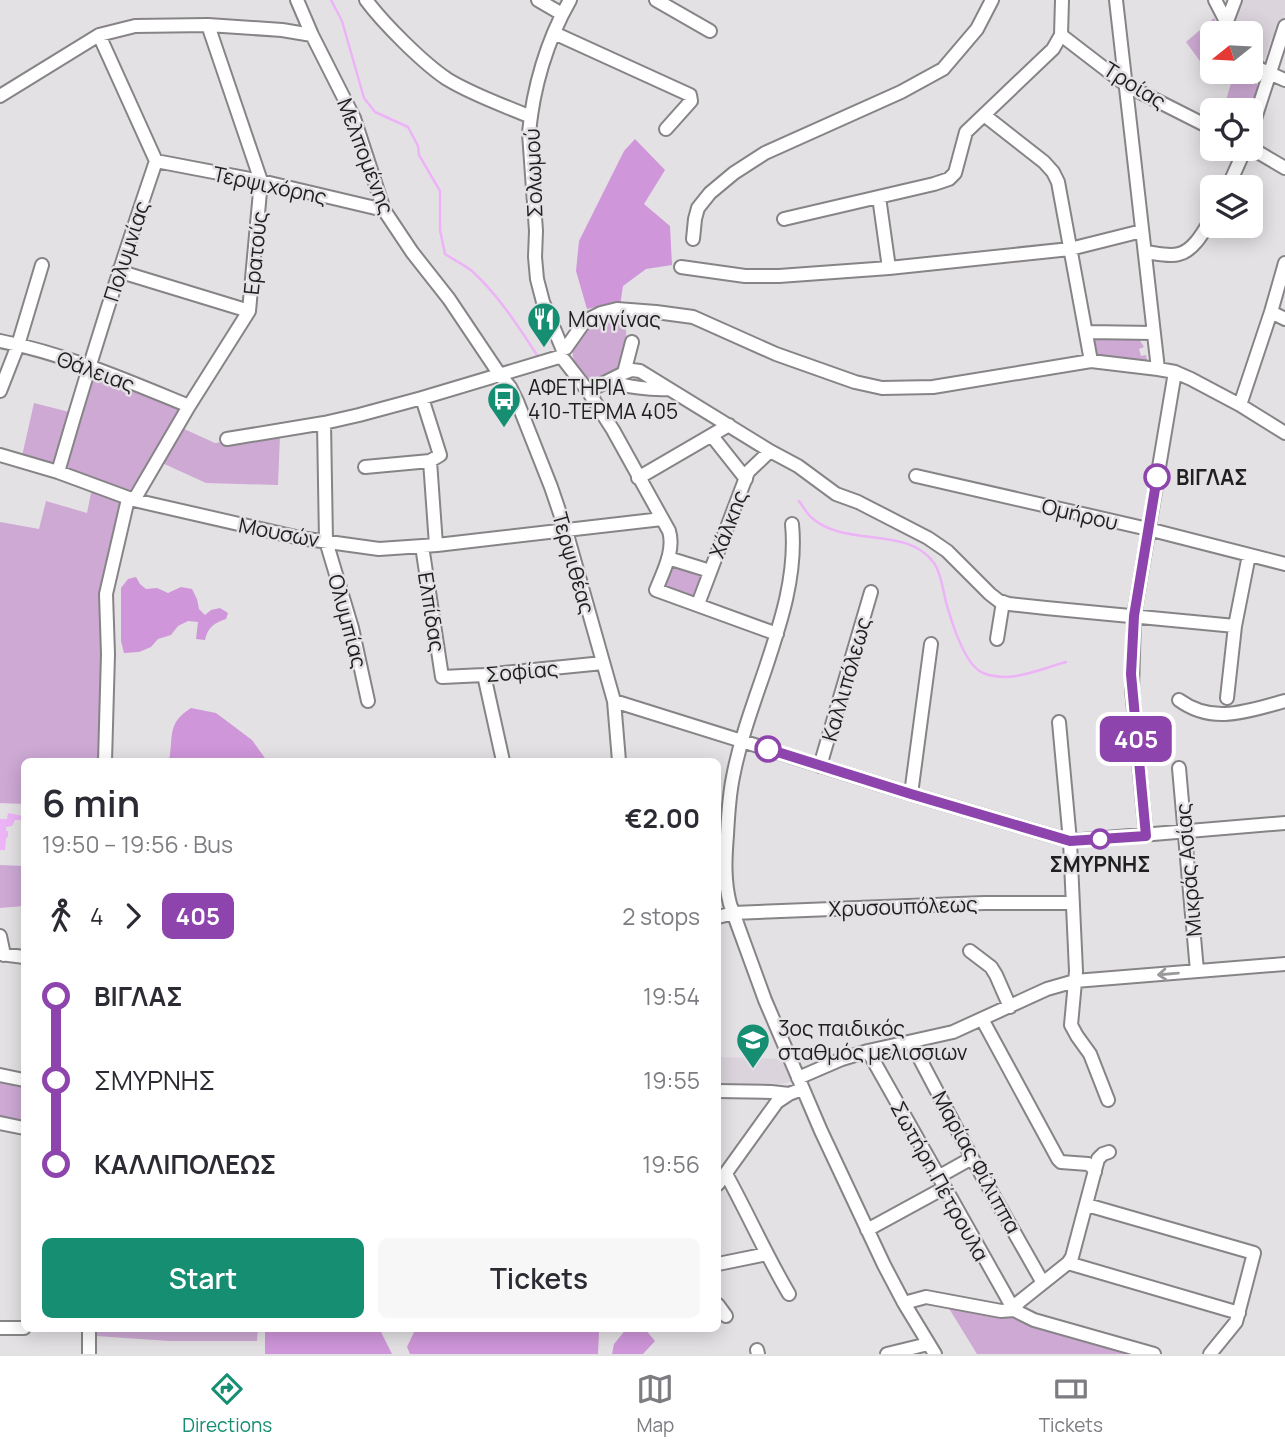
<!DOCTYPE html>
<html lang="en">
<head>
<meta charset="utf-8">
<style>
	:root { --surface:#fff; --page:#f7f7f7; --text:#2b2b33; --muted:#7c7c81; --line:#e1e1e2; --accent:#158e72 }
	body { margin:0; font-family:Manrope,sans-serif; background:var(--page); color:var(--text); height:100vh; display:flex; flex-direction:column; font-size:26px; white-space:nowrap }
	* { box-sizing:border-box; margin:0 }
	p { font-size:23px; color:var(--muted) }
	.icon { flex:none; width:38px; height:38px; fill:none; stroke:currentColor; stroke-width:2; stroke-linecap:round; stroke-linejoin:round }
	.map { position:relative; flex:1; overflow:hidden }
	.details { position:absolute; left:21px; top:758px; width:700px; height:574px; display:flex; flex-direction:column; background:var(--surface); border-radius:10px; box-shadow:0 4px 18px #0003 }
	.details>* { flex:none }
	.badge { padding:0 14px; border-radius:10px; font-size:24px; line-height:46px }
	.needle { width:46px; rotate:252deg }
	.controls { position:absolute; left:1200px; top:21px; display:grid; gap:14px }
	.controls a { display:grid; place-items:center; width:63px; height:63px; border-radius:10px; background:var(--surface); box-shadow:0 4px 18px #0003; font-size:35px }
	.map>.badge { position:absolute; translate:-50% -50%; box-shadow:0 0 0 4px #fff }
	.legs { display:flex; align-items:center; gap:10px; height:77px; padding:0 21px; font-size:23px }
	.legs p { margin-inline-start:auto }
	.summary { display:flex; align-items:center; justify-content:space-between; height:119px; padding:0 21px }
	h1 { font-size:38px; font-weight:600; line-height:52px }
	.cta { display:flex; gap:14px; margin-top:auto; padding:14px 21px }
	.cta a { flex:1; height:80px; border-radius:10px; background:var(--accent); color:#fff; font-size:28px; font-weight:600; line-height:80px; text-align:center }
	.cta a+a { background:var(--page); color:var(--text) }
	ul { padding:0 21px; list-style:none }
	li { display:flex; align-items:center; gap:24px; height:84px; font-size:26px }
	li i { display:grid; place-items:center; width:10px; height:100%; margin:0 9px; background:currentColor }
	li i::after { content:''; width:18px; height:18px; margin:-9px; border:5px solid; border-radius:50%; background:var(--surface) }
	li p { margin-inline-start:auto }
	li:first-child i { background:linear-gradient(#0000 50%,currentColor 0) }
	li:last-child i { background:linear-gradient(currentColor 50%,#0000 0) }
	.dock { display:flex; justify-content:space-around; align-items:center; height:98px; border-top:2px solid var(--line); background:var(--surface); font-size:19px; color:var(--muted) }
	.dock a { display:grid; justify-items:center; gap:4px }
	.dock .selected { color:var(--accent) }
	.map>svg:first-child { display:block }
</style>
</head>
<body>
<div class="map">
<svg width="1285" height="1354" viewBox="0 0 1285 1354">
	<rect width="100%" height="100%" fill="#e4e1e5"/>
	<path fill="#dcd4dd" d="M1240,0H1285V14L1276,40L1271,39L1262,67L1251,57V33H1234L1231,29Z
		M718,1057L785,1059L792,1081L770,1087H718Z"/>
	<path fill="#cda9d4" d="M1214,18L1223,33H1213V72L1205,68L1186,42Z
		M1213,72H1251C1262,90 1258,96 1251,116V110H1223L1232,80Z
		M597,318L623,320C631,336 623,355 618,371C610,375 602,381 592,379C577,377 569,355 574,343C578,334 590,325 597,318Z
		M1091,338L1139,339L1144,347L1139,349L1141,356L1146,355L1148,365L1095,361Z
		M86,376L184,406L130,494L22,456L34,403L77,414Z
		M182,428L215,443L280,435L278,485L206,483L160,462Z
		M92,488L121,500L101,593L99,761H24V804L0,803V522L39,529L46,501L87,513Z
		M670,565L702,577L694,599L662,587Z
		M0,865L24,866V906L0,908Z
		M0,1079L24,1084V1122L0,1118Z
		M945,1302L1003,1314L1140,1354H977Z
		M97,1328H258L257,1341H169L96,1336Z"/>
	<path fill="#cf96d9" d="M635,139L665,170L644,204L670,226L672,265L646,269L623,286L620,306L604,305L587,309L576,271L579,241L624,151Z
		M136,577L140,584L146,589L157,588L168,593L181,587L192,589L197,599L199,609L205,615L211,610L220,608L228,613L226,619C214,623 208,627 205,640L196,639L198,622L188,621L178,626L171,635L158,639L151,647L139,652L124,653L121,641V588L128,579Z
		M191,708L216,713L252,740L267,761H169C174,736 166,724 191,708Z
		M265,1328H379L392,1354H265Z
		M416,1328H597L599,1332L598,1354H410L407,1347Z
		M627,1328H644L655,1341L643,1354H612L614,1344Z"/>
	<path fill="#edb3f7" d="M8,813L23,816V820H15L12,826L6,827V831H8V837L6,838L5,850H0V819H7Z"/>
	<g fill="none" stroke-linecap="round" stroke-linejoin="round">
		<path stroke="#edb3f7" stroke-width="2.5" d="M331,0L342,21L364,98L375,112L408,127L418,146L419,155L440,191V230L445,254C454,260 465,265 473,272C499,296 518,326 537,355
			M799,501C803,506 807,514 812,518C846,548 907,525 934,563C943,576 943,595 948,609C953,626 966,666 983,673C1011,684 1040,669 1066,662"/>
		<g stroke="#878487" stroke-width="16">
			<path id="minor" d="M297,0L312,35L354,118L384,210L412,252L449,299L500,375L510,387L517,401L551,487L566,531L614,701L619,761
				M366,0C383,23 423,63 447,79C473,95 503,105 531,117
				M538,0L562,14
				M656,0L710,31
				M1116,0L1158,369
				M1215,0L1232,33
				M1226,24L1235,0
				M554,33L690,95L691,101L666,129
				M1061,35L1126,85L1213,129
				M1251,60L1260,69L1285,80
				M0,96L99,35L135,26L208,25L282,30L312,35
				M984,115L1044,162L1053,172L1058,182L1091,361
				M1251,131L1285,26
				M1251,148L1285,168
				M156,161L261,181L384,210
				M1228,187L1245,149
				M879,197L889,268
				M784,219L934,184L949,179L955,173L966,132L1053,49L1061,35L1062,0
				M693,239L695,219L698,208L710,193L734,173L765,153L901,92L943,69L977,29L992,0
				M1145,252C1155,253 1169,257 1179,254C1195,250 1205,229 1213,216
				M681,267L745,276H779L889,268L1070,249L1142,231
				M118,271L249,311
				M1271,312L1285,319
				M1087,332L1154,333
				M0,341C66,354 128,381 189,406
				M562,348L543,302L537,279L535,257L536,231L529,133C533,88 547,40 570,0
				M566,348L585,321L601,313L617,309L656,312L693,317L776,354L855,382L882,388L933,387L1091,361L1158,369L1175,372L1191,379L1240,405L1285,433
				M564,360L588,391L613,430L669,531C675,550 663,572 656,590L777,634
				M624,373L632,370L640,371L770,451L798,466L836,494L858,502L928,538L947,551L990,594L999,601L1009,604L1046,608L1235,626
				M610,381C625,387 652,390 669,389
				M0,391L18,345L42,265
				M588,391L624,373L632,342
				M1240,405L1271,312L1285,263
				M324,423L326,541L352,628L368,701
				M712,436L746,479
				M227,439L324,423L359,415L422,398L559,357
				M0,455L58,472L134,500L300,538L379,549L437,545L662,519
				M430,461L436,545
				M365,467L430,461L440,455L422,398
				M58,472C88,368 121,264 156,161L99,35
				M916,476L1148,529L1285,564
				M638,478L729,425
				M134,500L189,406L249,311L261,181L208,25
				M792,524C797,574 781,622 765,670C753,705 740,740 733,777C729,796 728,816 727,835C725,859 724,881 730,904L765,1000L821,1131L884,1265L904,1303L935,1354
				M422,546L442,677L484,675L603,663
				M668,558L710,571
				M698,604L748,472L770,451
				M997,639L1003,602
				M484,675L503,761
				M1227,698L1235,626L1249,555
				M1179,700C1213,725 1248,711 1285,701
				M614,701L911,794L1070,841L1285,823
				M1059,722L1070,841L1076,971L1071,1025L1077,1036L1090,1054L1108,1100
				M105,761L108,654L106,594L128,499
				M820,766L871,592
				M1179,768L1197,971
				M911,794L931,644
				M1146,836L1132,689L1134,616L1175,372
				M718,917L733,913L984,903H1073
				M0,936L4,955
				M970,951L991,967L996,975L1010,1007
				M0,954L24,957
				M982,1019L1058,1159L1061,1162L1088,1164L1092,1167L1095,1172
				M911,1042L972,1158L1043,1283
				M868,1051L1014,1310
				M0,1075L24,1080
				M798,1078L842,1059L868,1051L953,1032L1047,989L1075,981L1285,964
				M718,1091L771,1092L789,1094
				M0,1123L24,1128
				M726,1174C748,1214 766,1255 789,1294
				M938,1177L972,1158
				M718,1184L777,1102L789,1094L802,1089
				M1087,1205L1254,1253L1236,1322L1210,1354
				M867,1230L944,1188
				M1068,1263L1239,1313
				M718,1264L767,1254
				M904,1303L926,1297L1001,1311L1014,1310
				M718,1305L726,1316
				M1014,1310L1019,1302L1068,1263L1072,1257L1098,1159L1103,1154L1109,1152
				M1014,1310L1034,1320L1154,1354
				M0,1328H24
				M757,1350L758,1354
				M89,1354V1328
				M887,1354L928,1344"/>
		</g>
		<use href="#minor" stroke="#fff" stroke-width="12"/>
	</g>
	<defs><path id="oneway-shaft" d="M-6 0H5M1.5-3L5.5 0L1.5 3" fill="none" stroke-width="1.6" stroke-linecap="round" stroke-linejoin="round" transform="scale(1.75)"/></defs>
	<use stroke="#9b9b9b" href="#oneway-shaft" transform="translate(1168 974) rotate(175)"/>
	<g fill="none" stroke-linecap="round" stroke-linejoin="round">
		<g stroke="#fff" stroke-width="16">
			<path id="line-1" d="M768,749L911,794L1070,841L1146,836L1131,674L1134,616L1157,477"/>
		</g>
		<use href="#line-1" stroke="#8e44ad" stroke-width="10"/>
	</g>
	<defs>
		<g id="restaurant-pin" transform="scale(1.75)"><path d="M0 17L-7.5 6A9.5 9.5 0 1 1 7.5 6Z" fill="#158e72" stroke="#e4e1e5"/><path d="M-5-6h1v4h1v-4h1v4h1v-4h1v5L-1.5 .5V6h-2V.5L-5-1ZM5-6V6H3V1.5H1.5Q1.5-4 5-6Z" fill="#fff"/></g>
		<g id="bus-pin" transform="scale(1.75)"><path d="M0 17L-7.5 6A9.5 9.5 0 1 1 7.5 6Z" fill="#158e72" stroke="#e4e1e5"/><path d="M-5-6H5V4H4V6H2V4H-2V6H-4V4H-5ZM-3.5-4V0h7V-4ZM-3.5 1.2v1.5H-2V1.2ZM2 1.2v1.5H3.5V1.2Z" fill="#fff"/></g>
		<g id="school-pin" transform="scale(1.75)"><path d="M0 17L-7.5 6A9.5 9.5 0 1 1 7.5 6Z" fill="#158e72" stroke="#e4e1e5"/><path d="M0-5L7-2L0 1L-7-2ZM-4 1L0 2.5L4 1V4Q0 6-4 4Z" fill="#fff"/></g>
	</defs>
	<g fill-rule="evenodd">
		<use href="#restaurant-pin" x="544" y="319"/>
		<use href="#bus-pin" x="504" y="399"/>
		<use href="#school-pin" x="753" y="1040"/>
	</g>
	<g fill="#fff" stroke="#8e44ad" stroke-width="3.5">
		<circle cx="1157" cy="477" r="12"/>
		<circle cx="768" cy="749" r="12"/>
		<circle cx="1100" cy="839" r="9"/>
	</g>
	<g text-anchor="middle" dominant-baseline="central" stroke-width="5" stroke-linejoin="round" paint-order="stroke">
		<g font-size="21" fill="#212021" stroke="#e4e1e5">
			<text transform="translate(1135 85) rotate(32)">Τροίας</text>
			<text transform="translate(366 156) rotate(69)">Μελπομένης</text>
			<text transform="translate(533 173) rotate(-92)">Σολωμού</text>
			<text transform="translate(270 185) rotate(12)">Τερψιχόρης</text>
			<text transform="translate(126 251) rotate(-72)">Πολυμνίας</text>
			<text transform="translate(255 253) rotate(-84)">Ερατούς</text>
			<text transform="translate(96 371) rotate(20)">Θάλειας</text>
			<text transform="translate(1080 514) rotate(13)">Ομήρου</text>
			<text transform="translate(728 524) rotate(-69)">Χάλκης</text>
			<text transform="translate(279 532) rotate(11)">Μουσών</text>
			<text transform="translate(574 563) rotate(74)">Τερψιθέας</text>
			<text transform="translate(432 612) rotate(81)">Ελπίδας</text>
			<text transform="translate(348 621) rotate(75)">Ολυμπίας</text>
			<text transform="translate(522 671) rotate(-5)">Σοφίας</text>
			<text transform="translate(846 679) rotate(-74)">Καλλιπόλεως</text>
			<text transform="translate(1188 870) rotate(-95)">Μικράς Ασίας</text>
			<text transform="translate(903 906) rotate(-2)">Χρυσουπόλεως</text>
			<text transform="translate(977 1162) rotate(61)">Μαρίας Φίλιππα</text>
			<text transform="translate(940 1181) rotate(61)">Σωτήρη Πέτρουλα</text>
		</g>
		<g font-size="21" fill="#212021" stroke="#e4e1e5" text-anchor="start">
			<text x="568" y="319">Μαγγίνας</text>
			<text x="528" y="387">ΑΦΕΤΗΡΙΑ<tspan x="528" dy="24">410-ΤΕΡΜΑ 405</tspan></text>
			<text x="778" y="1028">3ος παιδικός<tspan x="778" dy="24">σταθμός μελισσιων</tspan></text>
		</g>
		<g font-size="21" font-weight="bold" fill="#212021" stroke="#e4e1e5" text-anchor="start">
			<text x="1176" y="477">ΒΙΓΛΑΣ</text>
			<text x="1100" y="864" text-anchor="middle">ΣΜΥΡΝΗΣ</text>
		</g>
	</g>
</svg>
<div class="controls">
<a><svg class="needle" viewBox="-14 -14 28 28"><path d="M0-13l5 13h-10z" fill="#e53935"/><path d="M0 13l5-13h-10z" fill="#7c7c81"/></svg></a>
<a><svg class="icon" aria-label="locate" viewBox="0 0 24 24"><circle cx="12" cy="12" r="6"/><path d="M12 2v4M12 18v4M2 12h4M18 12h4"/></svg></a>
<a><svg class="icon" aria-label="layers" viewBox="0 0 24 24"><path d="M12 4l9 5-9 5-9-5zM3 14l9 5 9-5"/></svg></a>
</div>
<b class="badge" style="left:1136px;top:739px;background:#8e44ad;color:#fff">405</b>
<section class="details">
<div class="summary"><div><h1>6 min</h1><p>19:50 – 19:56 · Bus</p></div><b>€2.00</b></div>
<div class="legs"><svg class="icon" aria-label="walk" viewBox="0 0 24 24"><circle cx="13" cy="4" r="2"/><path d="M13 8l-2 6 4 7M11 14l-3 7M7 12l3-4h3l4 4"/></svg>4<svg class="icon" aria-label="forward" viewBox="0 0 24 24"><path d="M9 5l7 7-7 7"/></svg><b class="badge" style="background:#8e44ad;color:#fff">405</b><p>2 stops</p></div>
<ul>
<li><i style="color:#8e44ad"></i><b>ΒΙΓΛΑΣ</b><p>19:54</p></li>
<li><i style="color:#8e44ad"></i><span>ΣΜΥΡΝΗΣ</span><p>19:55</p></li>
<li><i style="color:#8e44ad"></i><b>ΚΑΛΛΙΠΟΛΕΩΣ</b><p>19:56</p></li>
</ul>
<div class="cta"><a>Start</a><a>Tickets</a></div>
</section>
</div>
<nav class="dock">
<a class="selected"><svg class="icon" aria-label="directions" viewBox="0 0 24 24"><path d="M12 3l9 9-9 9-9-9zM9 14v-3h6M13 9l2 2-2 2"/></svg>Directions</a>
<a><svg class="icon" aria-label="map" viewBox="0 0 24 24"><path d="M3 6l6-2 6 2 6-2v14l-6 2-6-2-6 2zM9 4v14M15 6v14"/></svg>Map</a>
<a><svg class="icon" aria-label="tickets" viewBox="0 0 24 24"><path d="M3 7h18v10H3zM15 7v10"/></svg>Tickets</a>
</nav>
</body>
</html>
